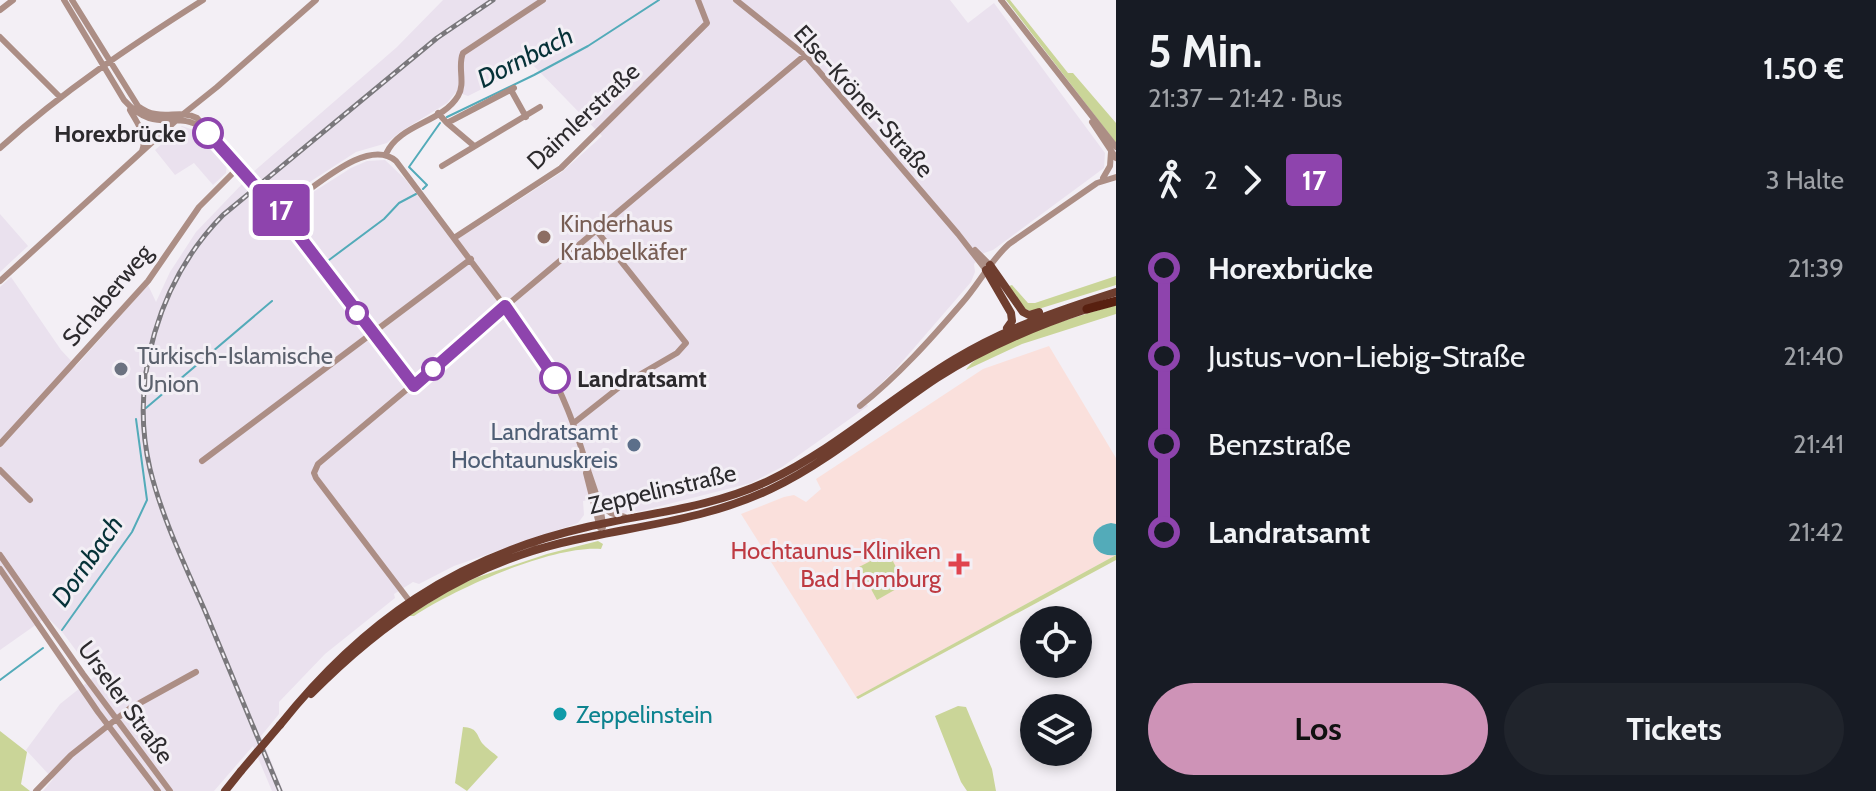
<!DOCTYPE html>
<html lang="de">
<head>
<meta charset="utf-8">
<style>
	:root { --surface:#171b24; --page:#20242c; --text:#f1f3f6; --muted:#9ea1a6; --accent:#ce93b7 }
	body { margin:0; font-family:Cabin,sans-serif; background:var(--page); color:var(--text); height:100vh; display:flex; flex-direction:column; font-size:30px; white-space:nowrap }
	* { box-sizing:border-box; margin:0 }
	p { font-size:26px; color:var(--muted) }
	.icon { flex:none; width:44px; height:44px; fill:none; stroke:currentColor; stroke-width:2; stroke-linecap:round; stroke-linejoin:round }
	.map { position:relative; flex:1; overflow:hidden }
	.side { display:flex; flex-direction:column; background:var(--surface); width:760px }
	.side>* { flex:none }
	.badge { padding:0 16px; border-radius:6px; font-size:28px; line-height:52px }
	.fabs { position:absolute; left:1020px; top:606px; display:grid; gap:16px }
	.fabs a { display:grid; place-items:center; width:72px; height:72px; border-radius:50%; background:var(--surface); box-shadow:0 4px 12px #0003; font-size:40px }
	.map>.badge { position:absolute; translate:-50% -50%; box-shadow:0 0 0 4px #fff }
	.legs { display:flex; align-items:center; gap:12px; height:88px; padding:0 32px; font-size:26px }
	.legs p { margin-inline-start:auto }
	.overview { display:flex; align-items:center; justify-content:space-between; height:136px; padding:0 32px }
	h1 { font-size:44px; font-weight:700; line-height:60px }
	.action { display:flex; gap:16px; margin-top:auto; padding:16px 32px }
	.action a { flex:1; height:92px; border-radius:48px; background:var(--accent); color:#111; font-size:32px; font-weight:700; line-height:92px; text-align:center }
	.action a+a { background:var(--page); color:var(--text) }
	ul { padding:0 32px; list-style:none }
	li { display:flex; align-items:center; gap:28px; height:88px; font-size:30px }
	li i { display:grid; place-items:center; width:12px; height:100%; margin:0 10px; background:currentColor }
	li i::after { content:''; width:20px; height:20px; margin:-10px; border:6px solid; border-radius:50%; background:var(--surface) }
	li p { margin-inline-start:auto }
	li:first-child i { background:linear-gradient(#0000 50%,currentColor 0) }
	li:last-child i { background:linear-gradient(currentColor 50%,#0000 0) }
	main { display:flex; flex:1; min-height:0 }
	.map>svg:first-child { display:block }
</style>
</head>
<body>
<main>
<div class="map">
<svg width="1116" height="791" viewBox="0 0 1116 791">
	<rect width="100%" height="100%" fill="#f3eff5"/>
	<path fill="#fae0dc" d="M1049,346L1116,458V555L856,697L741,514L784,497L794,495L806,502L821,489L816,479L983,369Z"/>
	<path fill="#eae1ee" d="M443,0H950L968,23L994,3L1105,153L1104,168L993,250L984,253L974,264L975,272L971,282L895,370L864,400L868,406L782,467L751,483L641,511L623,513L614,511L600,498L583,501L584,515L578,523L454,566L419,584L413,582L394,594L395,598L325,654L279,702V714L261,736L283,791H272L253,746L214,791H43L53,779L26,750L60,704L95,676L63,633L47,617L0,650V287L11,277L61,350L76,366L148,285L156,302L170,272L196,232L244,182L266,208L277,215L351,168L367,161L385,160L405,179L453,242L505,209L562,172L602,136L532,64L468,96L456,92L447,103L400,132L387,143L356,152L285,198L276,197L253,172L397,47Z
		M182,126L197,131L227,163L226,173L213,185L194,163L175,175L155,150Z
		M0,214L28,246L0,272Z"/>
	<path fill="#cad598" d="M1006,0H1010L1068,73H1073L1116,123V143Z
		M1116,276V285L1032,311L1024,309L1009,286L1012,285L1028,303H1035Z
		M1116,305V314L1022,344L966,370C983,342 1083,315 1116,305Z
		M598,541L603,544L601,549C552,545 455,589 414,616H408L457,586L478,577L547,554Z
		M888,552L905,584L877,600L859,567Z
		M1116,555V560L858,699L856,697Z
		M958,706L966,707L992,769L996,791H967L961,782L935,716Z
		M463,727C477,728 476,733 482,743C486,748 494,753 498,757L467,791L455,783Z
		M0,731L27,752L21,784L30,791H0Z"/>
	<path fill="#53abb9" d="M1111,523L1116,524V555C1089,559 1084,527 1111,523Z"/>
	<g fill="none" stroke-linecap="round" stroke-linejoin="round">
		<path stroke="#53abb9" stroke-width="2" d="M447,117L534,75L588,46L659,0
			M423,189L427,185L409,167L440,123
			M329,260L384,219L399,203L416,194
			M146,408L272,301
			M62,630L132,532L147,500L136,419
			M0,680L43,648"/>
		<path stroke="#ac8e85" stroke-width="6" d="M64,0L124,100C156,136 176,109 202,128
			M72,0L138,106C160,123 178,108 197,118L247,176
			M736,0L805,55L958,234L986,270
			M1001,0L1116,147
			M0,10L13,0
			M0,37L60,97
			M217,87L316,0
			M511,90L526,117
			M130,110C137,123 148,136 142,151
			M438,113L447,123L514,88
			M1092,122L1116,158
			M447,123L473,145
			M0,148C63,91 132,45 203,0
			M386,154C399,124 442,123 458,96C466,83 457,66 463,53L543,0
			M442,166L540,107
			M1103,178L1110,166L1111,152
			M261,193C270,203 278,206 292,202C317,186 368,137 396,161L539,352C564,394 575,426 589,473C595,491 602,508 603,527
			M279,204L283,215L414,386
			M454,238L561,168L707,23L698,0
			M975,250L990,265
			M0,281L182,115L217,87
			M860,406C898,376 931,339 962,303C979,284 990,261 1009,244L1097,183L1116,177
			M575,422L622,385L677,353L686,343L596,230
			M0,444L148,281L199,207L239,167
			M202,461L471,259
			M0,470L30,500
			M586,473L600,528
			M600,505L611,513L625,517
			M0,555L83,674L170,791
			M0,569L98,712L158,791
			M411,603L316,478L314,473L318,464L805,55
			M36,791L71,755L129,709L196,672"/>
		<path stroke="#6f3e2f" stroke-width="8" d="M990,265L1023,312L1029,315L1039,312
			M986,270L1011,313L1012,321L1007,328
			M311,694C382,622 462,567 561,543C632,526 704,521 771,489C832,460 881,415 937,378C985,347 1035,326 1090,308
			M280,725C363,621 456,557 587,527C648,513 711,508 768,481C836,449 891,397 955,359C1006,328 1060,310 1116,292
			M225,791L241,771"/>
		<path stroke="#582010" stroke-width="9" d="M1087,309L1116,301"/>
		<g stroke="#7a787c" stroke-width="5">
			<path id="rail" d="M280,791C255,731 230,671 205,611C185,565 162,518 150,469C129,380 159,280 223,215L437,38L493,0"/>
		</g>
		<use href="#rail" stroke="#f3eff5" stroke-width="2" stroke-dasharray="6" stroke-linecap="butt"/>
		<path stroke="#ac8e85" stroke-width="6" d="M247,176L261,193"/>
		<path stroke="#6f3e2f" stroke-width="8" d="M241,771L280,725"/>
	</g>
	<g fill="none" stroke-linecap="round" stroke-linejoin="round">
		<g stroke="#fff" stroke-width="18">
			<path id="line-1" d="M208,133L265,197L279,204L283,215L414,386L505,306L555,378"/>
		</g>
		<use href="#line-1" stroke="#8e44ad" stroke-width="12"/>
	</g>
	<g fill="#fff" stroke="#8e44ad" stroke-width="4">
		<circle cx="208" cy="133" r="14"/>
		<circle cx="357" cy="313" r="10"/>
		<circle cx="433" cy="369" r="10"/>
		<circle cx="555" cy="378" r="14"/>
	</g>
	<circle fill="#8d6e63" stroke="#f3eff5" stroke-width="3" cx="544" cy="237" r="8"/>
	<circle fill="#6b7280" stroke="#f3eff5" stroke-width="3" cx="121" cy="369" r="8"/>
	<circle fill="#5c6f8a" stroke="#f3eff5" stroke-width="3" cx="634" cy="445" r="8"/>
	<path fill="#e0444e" stroke="#f3eff5" stroke-width="3" d="M955 552h8v8h8v8h-8v8h-8v-8h-8v-8h8z"/>
	<circle fill="#0f9aa8" stroke="#f3eff5" stroke-width="3" cx="560" cy="714" r="8"/>
	<g text-anchor="middle" dominant-baseline="central" stroke-width="6" stroke-linejoin="round" paint-order="stroke">
		<g font-size="24" fill="#2c2a2d" stroke="#f3eff5">
			<text transform="translate(864 101) rotate(48)">Else-Kröner-Straße</text>
			<text transform="translate(583 116) rotate(-43)">Daimlerstraße</text>
			<text transform="translate(107 295) rotate(-50)">Schaberweg</text>
			<text transform="translate(662 489) rotate(-13)">Zeppelinstraße</text>
			<text transform="translate(126 702) rotate(54)">Urseler Straße</text>
		</g>
		<g font-size="24" font-weight="bold" fill="#2c2a2d" stroke="#f3eff5" text-anchor="end">
			<text x="186" y="133">Horexbrücke</text>
			<text x="577" y="378" text-anchor="start">Landratsamt</text>
		</g>
		<g font-size="24" fill="#785e54" stroke="#f3eff5" text-anchor="start">
			<text x="560" y="223">Kinderhaus<tspan x="560" dy="28">Krabbelkäfer</tspan></text>
		</g>
		<g font-size="24" fill="#5b616d" stroke="#f3eff5" text-anchor="start">
			<text x="137" y="355">Türkisch-Islamische<tspan x="137" dy="28">Union</tspan></text>
		</g>
		<g font-size="24" fill="#4e5e75" stroke="#f3eff5" text-anchor="end">
			<text x="618" y="431">Landratsamt<tspan x="618" dy="28">Hochtaunuskreis</tspan></text>
		</g>
		<g font-size="24" fill="#be3a42" stroke="#f3eff5" text-anchor="end">
			<text x="941" y="550">Hochtaunus-Kliniken<tspan x="941" dy="28">Bad Homburg</tspan></text>
		</g>
		<g font-size="24" fill="#0d838f" stroke="#f3eff5" text-anchor="start">
			<text x="576" y="714">Zeppelinstein</text>
		</g>
		<g font-size="26" font-style="italic" fill="#063238" stroke="#f3eff5">
			<text transform="translate(525 57) rotate(-27)">Dornbach</text>
			<text transform="translate(87 561) rotate(-55)">Dornbach</text>
		</g>
	</g>
</svg>
<div class="fabs">
<a><svg class="icon" aria-label="locate" viewBox="0 0 24 24"><circle cx="12" cy="12" r="6"/><path d="M12 2v4M12 18v4M2 12h4M18 12h4"/></svg></a>
<a><svg class="icon" aria-label="layers" viewBox="0 0 24 24"><path d="M12 4l9 5-9 5-9-5zM3 14l9 5 9-5"/></svg></a>
</div>
<b class="badge" style="left:281px;top:210px;background:#8e44ad;color:#fff">17</b>
</div>
<section class="side">
<div class="overview"><div><h1>5 Min.</h1><p>21:37 – 21:42 · Bus</p></div><b>1.50 €</b></div>
<div class="legs"><svg class="icon" aria-label="walk" viewBox="0 0 24 24"><circle cx="13" cy="4" r="2"/><path d="M13 8l-2 6 4 7M11 14l-3 7M7 12l3-4h3l4 4"/></svg>2<svg class="icon" aria-label="forward" viewBox="0 0 24 24"><path d="M9 5l7 7-7 7"/></svg><b class="badge" style="background:#8e44ad;color:#fff">17</b><p>3 Halte</p></div>
<ul>
<li><i style="color:#8e44ad"></i><b>Horexbrücke</b><p>21:39</p></li>
<li><i style="color:#8e44ad"></i><span>Justus-von-Liebig-Straße</span><p>21:40</p></li>
<li><i style="color:#8e44ad"></i><span>Benzstraße</span><p>21:41</p></li>
<li><i style="color:#8e44ad"></i><b>Landratsamt</b><p>21:42</p></li>
</ul>
<div class="action"><a>Los</a><a>Tickets</a></div>
</section>
</main>
</body>
</html>
